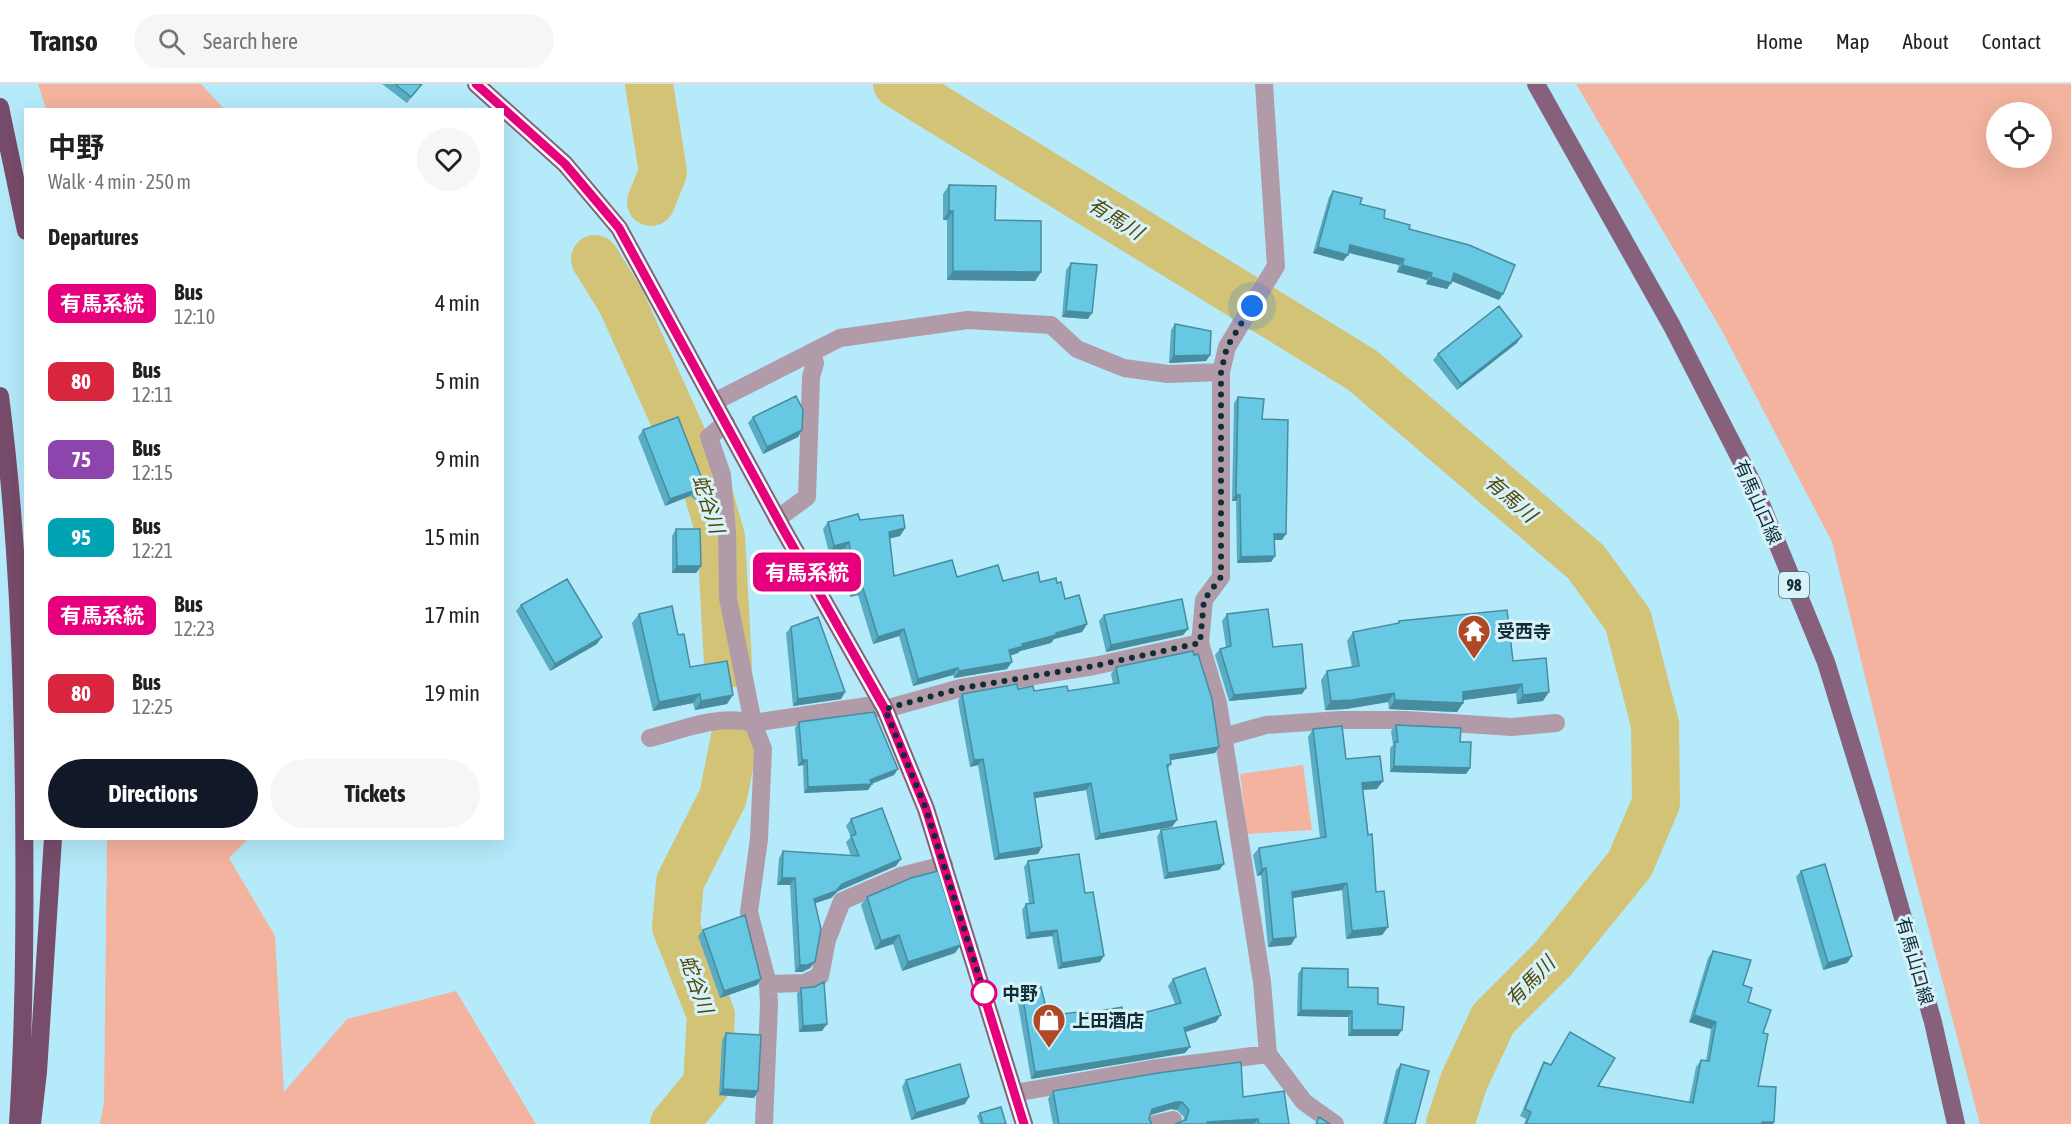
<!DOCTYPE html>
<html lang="en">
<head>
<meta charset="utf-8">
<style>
	:root { --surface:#fff; --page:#f6f6f6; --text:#202124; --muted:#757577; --line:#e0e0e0; --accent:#111827 }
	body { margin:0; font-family:"Asap Condensed","Noto Sans JP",sans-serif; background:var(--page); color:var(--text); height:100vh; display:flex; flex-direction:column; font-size:22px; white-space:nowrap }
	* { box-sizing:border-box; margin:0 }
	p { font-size:20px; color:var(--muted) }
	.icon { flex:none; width:33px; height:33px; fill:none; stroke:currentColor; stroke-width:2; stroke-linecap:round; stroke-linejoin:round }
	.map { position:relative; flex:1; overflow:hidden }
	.side { position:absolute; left:24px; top:24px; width:480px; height:732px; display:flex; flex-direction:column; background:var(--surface); border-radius:0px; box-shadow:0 6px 24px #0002 }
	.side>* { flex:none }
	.badge { padding:0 12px; border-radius:9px; font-size:21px; line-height:39px }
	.tools { position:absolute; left:1986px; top:18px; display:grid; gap:12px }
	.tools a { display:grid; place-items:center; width:66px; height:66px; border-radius:50%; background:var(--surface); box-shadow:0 6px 24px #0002; font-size:30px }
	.you { position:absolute; width:30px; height:30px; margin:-15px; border:4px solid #fff; border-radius:50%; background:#1a73e8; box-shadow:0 0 0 9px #1a73e833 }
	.map>.badge { position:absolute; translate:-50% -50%; box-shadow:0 0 0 3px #fff }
	h2 { padding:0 24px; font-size:22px; line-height:54px }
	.round { display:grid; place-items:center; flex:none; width:63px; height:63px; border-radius:32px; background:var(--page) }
	.overview { display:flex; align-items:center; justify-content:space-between; height:102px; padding:0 24px }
	h1 { font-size:28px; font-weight:700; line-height:45px }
	.cta { display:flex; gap:12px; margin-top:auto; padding:12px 24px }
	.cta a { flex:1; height:69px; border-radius:36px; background:var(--accent); color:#fff; font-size:24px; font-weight:700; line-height:69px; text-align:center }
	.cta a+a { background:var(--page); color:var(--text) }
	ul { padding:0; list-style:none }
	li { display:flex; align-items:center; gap:18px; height:78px; padding:0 24px }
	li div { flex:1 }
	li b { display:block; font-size:22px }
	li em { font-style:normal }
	li .badge { min-width:66px; font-weight:700; text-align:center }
	header { display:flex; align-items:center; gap:36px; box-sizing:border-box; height:84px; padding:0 30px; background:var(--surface); border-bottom:2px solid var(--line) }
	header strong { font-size:28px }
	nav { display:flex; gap:33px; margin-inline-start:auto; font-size:21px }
	.search { width:420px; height:54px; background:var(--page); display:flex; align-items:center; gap:15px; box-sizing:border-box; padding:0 21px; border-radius:33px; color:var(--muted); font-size:22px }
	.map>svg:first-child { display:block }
</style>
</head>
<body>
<header>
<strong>Transo</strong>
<div class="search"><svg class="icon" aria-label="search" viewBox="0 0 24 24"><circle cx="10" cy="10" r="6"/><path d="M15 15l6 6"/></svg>Search here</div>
<nav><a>Home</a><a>Map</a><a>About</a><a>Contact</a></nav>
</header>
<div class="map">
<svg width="2071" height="1040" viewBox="0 0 2071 1040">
	<rect width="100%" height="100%" fill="#b5eafa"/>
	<path fill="#f3b39e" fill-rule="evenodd" d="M38,0H201L224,25H46Z
		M1576,0H2071V1040H1980L1904,751L1832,458L1721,245ZM2042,28V74H1996V28Z
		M1303,681L1312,746L1247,750L1240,690Z
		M107,755H248L229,774L275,852L284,1008L347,935L456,907L536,1040H100L104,1018Z"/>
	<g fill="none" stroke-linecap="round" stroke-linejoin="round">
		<path stroke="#d2c376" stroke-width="48" d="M649,0L663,88L651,118
			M897,0L1362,286L1586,478L1628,536L1655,640L1656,719L1630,780L1553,875L1493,935L1464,997L1450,1040
			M595,175L621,217L686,361L705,398L721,453L728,580
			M674,1040L707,1000L711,931L676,843L680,798L723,713L735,653"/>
		<path stroke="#b19ba9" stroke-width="18" d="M1264,0L1276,182L1227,263L1221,288V493L1204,516L1200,559L1218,619L1262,898L1268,970L1304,1018L1335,1040
			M714,318L840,254L968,236L1051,241L1077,265L1124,284L1168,290L1221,288
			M726,339L709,353L722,391L727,447L728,514L753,639L763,665L759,755L749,828L768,900L769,921L764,1040
			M777,435L807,413L811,293L815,279L812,268
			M1223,653L1266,641L1340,636H1406L1512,643L1556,639
			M650,654C684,645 719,630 753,639L867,622L885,625L961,604L1094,582L1200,559
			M768,900L805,899L820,892L827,856L842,817L901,792L944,781
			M1015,1009L1151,985L1268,970
			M1155,1040L1173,1036"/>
		<path stroke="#87617b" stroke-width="18" d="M476,0L565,80L619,144L783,445L885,625L926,725L1024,1040
			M1536,0L1672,242L1752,398L1826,578L1876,740L1933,938L1956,1040"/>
		<path stroke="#784c6b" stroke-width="18" d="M0,23L26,147
			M0,312C17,443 22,576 24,708C25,819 25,929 18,1040
			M32,1040L38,988L53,754"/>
	</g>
	<path fill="#58acc3" d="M382,0H422L407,19Z
		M949,101L995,136L1041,188L1035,197L947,196V136H943V110Z
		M1333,107L1360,120L1384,134L1409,145L1499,216L1452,197L1447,205L1426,200L1427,196L1397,188L1399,181L1348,169L1343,177L1313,169L1329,113Z
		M1071,179L1088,235L1062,233L1066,186Z
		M1175,240L1210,271L1206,277L1169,279L1171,246Z
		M1517,259L1457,306L1433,276L1438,270Z
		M1238,313L1262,335L1282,456H1274L1275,472L1271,478L1237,479L1236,417H1232L1234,319Z
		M753,333L802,346L798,353L763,370L748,339Z
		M643,346L711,418L706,424L690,412L665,422L638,353Z
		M860,436L905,444L900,452L889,454L894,492L957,493L1003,497L1057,499L1065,515L1087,540L1082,548L1054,555L1051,559L1020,567L1018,569L1010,572L1007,585L954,594L953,591L913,602L899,552L873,560L858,511L850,513L844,465L829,469L823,445L828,438Z
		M676,445L701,482L696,489H672V452Z
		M521,521L597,560L550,587L516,527Z
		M639,530L678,551L690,583L727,620L695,626L693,619L653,627L632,539Z
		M1227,530L1273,563L1306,604L1302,610L1229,617L1215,571L1220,565L1226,563L1222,537Z
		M1104,531L1188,545L1183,551L1106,568L1099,537Z
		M1399,537L1513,577L1543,617L1517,620L1516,609L1463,616V619L1457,628L1389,625L1388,618L1346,625L1325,626L1321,596L1327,587L1352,583L1347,557L1353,548L1397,540Z
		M791,543L845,608L841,615L793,622L786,549Z
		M1116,583L1215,669L1171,676V680L1167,686L1172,743L1095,756L1086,706L1035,714L1038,770L994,776L978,681L970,683L958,617L962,610L1018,605L1034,607H1068L1113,600L1111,590Z
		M799,638L894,691L872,700L868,706L804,709L803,681L798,682L795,644Z
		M1396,641L1460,658L1470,684L1466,690L1390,688V664L1393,661L1391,647Z
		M1313,645L1377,705L1363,706L1376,808L1388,843L1382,851L1346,855L1342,806L1293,814L1291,861L1268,863L1261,791L1257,792L1253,771L1259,764L1320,754L1308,653Z
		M851,735L896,782L838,807L831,814L815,819L810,884L802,888H795L790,801H777L779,774L783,767L851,772L846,758L851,753L846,742Z
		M1161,746L1224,780L1219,786L1164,795L1157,753Z
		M1028,777L1085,809L1100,878L1058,885L1052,852L1026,855L1022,826L1026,820L1029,819L1024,783Z
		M1801,787L1852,872L1847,879L1823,886L1796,793Z
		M867,813L955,869L902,887L893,860L875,866L861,821Z
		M703,846L757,901L720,914L698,852Z
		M1713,867L1743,901L1748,918L1763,949L1758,1002L1774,1038L1773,1040H1524L1526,1035L1520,1032L1540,985L1544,978L1550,981L1570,948L1598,1002L1689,1018L1696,983L1701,976L1706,977L1711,945L1689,938L1708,874Z
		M1302,884L1348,903L1378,920L1398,952H1348V933L1297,932L1298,890Z
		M1173,895L1216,938L1185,948V969L1031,995L1017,914L1022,908L1048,932L1077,931L1124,934L1175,920L1168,902Z
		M801,904L822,947L799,948L797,910Z
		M726,949L758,1007L754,1014L719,1011L722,956Z
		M1401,980L1415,1040H1383L1396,986Z
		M906,996L965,1020L911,1036L902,1003Z
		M1053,1007L1243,1013L1289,1040H1175L1183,1038L1184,1033L1177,1026L1171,1025L1150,1031L1149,1035L1152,1040H1053L1048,1015Z
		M980,1029L1006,1040H980L977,1032Z"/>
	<path fill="#478c9f" d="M949,127H953L947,136H943Z
		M1350,161L1404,175L1399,181L1346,168Z
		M1318,163L1348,171L1343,177L1313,169Z
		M1402,181L1432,189L1427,196L1397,188Z
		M953,187L1041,188L1035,197L947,196Z
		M1454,189L1503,210L1499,216L1449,196Z
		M1431,193L1451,199L1447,205L1426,200Z
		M1066,227L1092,229L1088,235L1062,233Z
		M1522,252L1517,259L1457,306L1461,300Z
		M1210,271L1206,277L1169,279L1174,272Z
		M802,346L798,353L763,370L767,363Z
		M695,406L690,412L665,422L670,415Z
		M1236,411H1240L1236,417H1232Z
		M905,444L900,452L884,456L889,448Z
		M1274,450H1286L1282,456H1270Z
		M849,458L844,465L829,469L834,462Z
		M1275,472L1271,478L1237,479L1241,473Z
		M677,482H701L696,489H672Z
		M863,504L858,511L850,513L855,505Z
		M1087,540L1082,548L1054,555L1051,559L1020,567L1018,569L1004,573L1009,566L1022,560L1056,549Z
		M904,545L899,552L873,560L878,553Z
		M1188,545L1183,551L1106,568L1111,561Z
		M602,553L597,560L550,587L555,580Z
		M1012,578L1007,585L954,594L959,587Z
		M958,584L953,591L913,602L918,595Z
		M1522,600L1516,609L1457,617L1463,608Z
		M1306,604L1302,610L1229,617L1234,611Z
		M845,608L841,615L793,622L798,615Z
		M1549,608L1543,617L1517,620L1523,611Z
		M1394,609L1388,618L1346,625L1325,626L1331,617Z
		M700,610L693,619L653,627L659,618Z
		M733,611L727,620L695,626L701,617Z
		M1395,616L1463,619L1457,628L1389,625Z
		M1219,663L1215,669L1165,677L1170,671Z
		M983,675L978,681L970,683L974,676Z
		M802,676H807L803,681L798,682Z
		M1394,682L1470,684L1466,690L1390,688Z
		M898,685L894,691L870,700H872L868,706L804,709L808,703L870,696Z
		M1383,697L1377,705L1356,706L1362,699Z
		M1091,699L1086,706L1029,715L1034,709Z
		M1177,736L1172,743L1095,756L1100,750Z
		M1042,763L1038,770L994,776L999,770Z
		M901,775L896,782L838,807L831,814L810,821L814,815L842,800Z
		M1224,780L1219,786L1164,795L1168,789Z
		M1266,784L1261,791L1257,792L1262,785Z
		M782,794H795L790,801H777Z
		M1347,799L1342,806L1287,815L1292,808Z
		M1388,843L1382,851L1346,855L1352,847Z
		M1057,846L1052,852L1026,855L1030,849Z
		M899,851L893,860L875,866L881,857Z
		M1296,853L1291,861L1268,863L1273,855Z
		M961,861L955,869L902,887L908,878Z
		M1104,872L1100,878L1058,885L1062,879Z
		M1852,872L1847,879L1823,886L1828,879Z
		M815,878L810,884L802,888H795L800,881Z
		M761,895L757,901L720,914L724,907Z
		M1301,926L1352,927L1348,933L1297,932Z
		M1221,931L1216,938L1180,950L1184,944Z
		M1694,931L1716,938L1711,945L1689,938Z
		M827,940L822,947L799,948L803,942Z
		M1352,946H1402L1398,952H1348Z
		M1190,963L1185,969L1031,995L1035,988Z
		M723,1005L758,1007L754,1014L719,1011Z
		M969,1013L965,1020L911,1036L916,1029Z
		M1176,1018H1182L1177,1026L1171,1025L1147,1032L1152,1025Z
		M1258,1035L1254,1040H1206L1207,1038Z
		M1762,1038H1774L1773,1040H1761Z"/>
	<path fill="#66c8e3" stroke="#478c9f" stroke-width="1.5" d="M395,0H422L411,13Z
		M949,101L996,102L995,136L1041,137V188L953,187V127H949Z
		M1333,107L1362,114L1360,120L1385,126L1384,134L1410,141L1409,145L1469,161L1515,181L1503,210L1454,189L1451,199L1431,193L1432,189L1402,181L1404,175L1350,161L1348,171L1318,163Z
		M1071,179L1097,181L1092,229L1066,227Z
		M1499,222L1522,252L1461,300L1438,270Z
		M1175,240L1211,247L1210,271L1174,272Z
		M796,312L803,326L802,346L767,363L753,333Z
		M1238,313L1264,315L1262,335L1288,336L1286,450H1274L1275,472L1241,473L1240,411H1236Z
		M678,333L711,418L695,406L670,415L643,346Z
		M858,430L860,436L903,431L905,444L889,448L894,492L952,476L957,493L998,481L1003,497L1038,488L1040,498L1056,494L1057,499L1061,498L1065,515L1079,511L1087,540L1056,549V551L1022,560L1023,562L1009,566L1012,578L959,587L958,584L918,595L904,545L878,553L863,504L855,505L849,458L834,462L828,438Z
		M676,445H700L701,482H677Z
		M567,495L602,553L555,580L521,521Z
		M1182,515L1188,545L1111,561L1104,531Z
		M672,522L678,551L684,550L690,583L727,577L733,611L701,617L700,610L659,618L639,530Z
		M1268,525L1273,563L1302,560L1306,604L1234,611L1220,565L1231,562L1227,530Z
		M1507,526L1513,577L1546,574L1549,608L1523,611L1522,600L1463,608V619L1395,616L1394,609L1352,616L1331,617L1327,587L1359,582L1353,548L1399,539V537Z
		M818,533L845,608L798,615L791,543Z
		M1193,567L1194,571L1198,570L1212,615L1219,663L1170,671L1171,680L1167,681L1177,736L1100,750L1091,699L1034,709L1042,763L999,770L983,675L974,676L962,610L1017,600L1018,605L1033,602L1034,607L1067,602L1068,607L1119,599L1116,583Z
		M874,628L898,685L870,696L872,700L808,703L807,676H802L799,638Z
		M1396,641L1461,644L1460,658H1471L1470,684L1394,682L1395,658H1398Z
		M1342,642L1346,675L1380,672L1383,697L1362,699L1368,751L1372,750L1376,808L1384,807L1388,843L1352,847L1347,799L1292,808L1296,853L1273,855L1266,784L1262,785L1259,764L1326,753L1313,645Z
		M882,724L901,775L842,800L836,807L814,815L821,845L815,878L807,881H800L795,794H782L783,767L859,772L851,752L856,750L851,735Z
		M1216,737L1224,780L1168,789L1161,746Z
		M1079,770L1085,809L1093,808L1104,872L1062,879L1057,846L1030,849L1026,820L1034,819L1028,777Z
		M1825,780L1852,872L1828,879L1801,787Z
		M938,787L961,861L908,878L899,851L881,857L867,813L911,794Z
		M745,831L761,895L724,907L703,846Z
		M1713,867L1751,876L1743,901L1752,904L1748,918L1771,926L1763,949L1768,950L1758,1002L1776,1003L1774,1038H1762V1040H1526L1531,1028L1525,1025L1544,978L1551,981L1570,948L1615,974L1598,1002L1693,1019L1701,976L1709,977L1716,938L1694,931Z
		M1205,884L1221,931L1184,944L1190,963L1035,988L1022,908L1041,903L1048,932L1077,928V931L1122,923L1124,934L1181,919L1173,895Z
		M1302,884L1348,885V903L1378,904V920L1404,923L1402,946H1352V927L1301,926Z
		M824,898L827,940L803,942L801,904L814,903Z
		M726,949L761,951L758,1007L723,1005Z
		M1241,978L1243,1013L1284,1007L1289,1040H1259L1258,1035L1207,1038L1208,1040H1175L1186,1036L1189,1026L1182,1018H1176L1152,1025L1149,1035L1152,1040H1059L1053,1007L1158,989Z
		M960,980L969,1013L916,1029L906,996Z
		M1401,980L1429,987L1415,1040H1386Z
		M1001,1023L1006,1040H983L980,1029Z
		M1319,1033L1330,1040H1316Z"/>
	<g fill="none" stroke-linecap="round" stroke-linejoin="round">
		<g stroke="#fff" stroke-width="14">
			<path id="line" d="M476,0L565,80L619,144L783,445L885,625L926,725L1024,1040"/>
		</g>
		<use href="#line" stroke="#e6007e" stroke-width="9"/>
		<path stroke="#112d35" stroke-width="6" stroke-dasharray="0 10.8" d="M984,909L987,918L926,725L885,625L962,604L1094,582L1200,559L1204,516L1221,493V288L1227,263L1252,222"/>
	</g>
	<defs>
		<g id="temple-pin" transform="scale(1.725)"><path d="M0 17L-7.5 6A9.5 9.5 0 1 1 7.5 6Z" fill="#af4824" stroke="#d8f2fa"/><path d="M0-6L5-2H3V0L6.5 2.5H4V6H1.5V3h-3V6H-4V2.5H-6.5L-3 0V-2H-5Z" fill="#fff"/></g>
		<g id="shop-pin" transform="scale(1.725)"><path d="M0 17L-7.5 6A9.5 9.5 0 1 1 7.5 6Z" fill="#af4824" stroke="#d8f2fa"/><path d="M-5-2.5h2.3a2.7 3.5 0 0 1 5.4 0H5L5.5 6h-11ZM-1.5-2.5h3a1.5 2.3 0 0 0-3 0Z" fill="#fff"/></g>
	</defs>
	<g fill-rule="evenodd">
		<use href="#temple-pin" x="1474" y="547"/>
		<use href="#shop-pin" x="1049" y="936"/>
	</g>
	<circle fill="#fff" stroke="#e6007e" stroke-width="3" cx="984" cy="909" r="12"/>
	<g text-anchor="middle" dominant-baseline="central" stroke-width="6" stroke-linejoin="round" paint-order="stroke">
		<rect fill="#d8f2fa" stroke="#4d6870" stroke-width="1.5" x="1779" y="488" width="30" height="26" rx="4.5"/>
		<g font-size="16" font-weight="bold" fill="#112d35">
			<text x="1794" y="501">98</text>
		</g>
		<g font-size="18" fill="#112d35" stroke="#d8f2fa">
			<text transform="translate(1758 418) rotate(66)">有馬山口線</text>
			<text transform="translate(1915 877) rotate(74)">有馬山口線</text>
		</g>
		<g font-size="18" font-weight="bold" fill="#112d35" stroke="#d8f2fa" text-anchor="start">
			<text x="1497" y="547">受西寺</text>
			<text x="1072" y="936">上田酒店</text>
		</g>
		<g font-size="18" font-weight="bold" fill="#112d35" stroke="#d8f2fa" text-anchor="start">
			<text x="1002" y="909">中野</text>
		</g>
		<g font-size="20" font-style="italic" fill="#524709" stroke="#d8f2fa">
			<text transform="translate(1116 134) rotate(32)">有馬川</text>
			<text transform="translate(1511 414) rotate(41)">有馬川</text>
			<text transform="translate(709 420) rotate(72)">蛇谷川</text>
			<text transform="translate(1530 897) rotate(-46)">有馬川</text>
			<text transform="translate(697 900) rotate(70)">蛇谷川</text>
		</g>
	</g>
</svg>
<div class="tools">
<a><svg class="icon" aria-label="locate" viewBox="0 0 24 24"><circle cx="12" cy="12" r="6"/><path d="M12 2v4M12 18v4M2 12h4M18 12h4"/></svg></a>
</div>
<div class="you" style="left:1252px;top:222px"></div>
<b class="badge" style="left:807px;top:488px;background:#e6007e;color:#fff">有馬系統</b>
<section class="side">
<div class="overview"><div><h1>中野</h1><p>Walk · 4 min · 250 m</p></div><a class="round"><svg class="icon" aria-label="heart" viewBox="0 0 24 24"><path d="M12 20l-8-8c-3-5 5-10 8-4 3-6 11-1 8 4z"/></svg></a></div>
<h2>Departures</h2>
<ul>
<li><span class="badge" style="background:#e6007e;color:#fff">有馬系統</span><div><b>Bus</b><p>12:10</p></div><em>4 min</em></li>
<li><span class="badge" style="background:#d7263d;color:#fff">80</span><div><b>Bus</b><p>12:11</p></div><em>5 min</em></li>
<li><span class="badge" style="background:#8e44ad;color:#fff">75</span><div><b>Bus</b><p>12:15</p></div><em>9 min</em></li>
<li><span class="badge" style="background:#00a3b4;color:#fff">95</span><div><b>Bus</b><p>12:21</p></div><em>15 min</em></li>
<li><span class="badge" style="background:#e6007e;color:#fff">有馬系統</span><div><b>Bus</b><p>12:23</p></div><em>17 min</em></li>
<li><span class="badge" style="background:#d7263d;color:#fff">80</span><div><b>Bus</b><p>12:25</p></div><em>19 min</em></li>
</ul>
<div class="cta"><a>Directions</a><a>Tickets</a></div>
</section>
</div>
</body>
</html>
